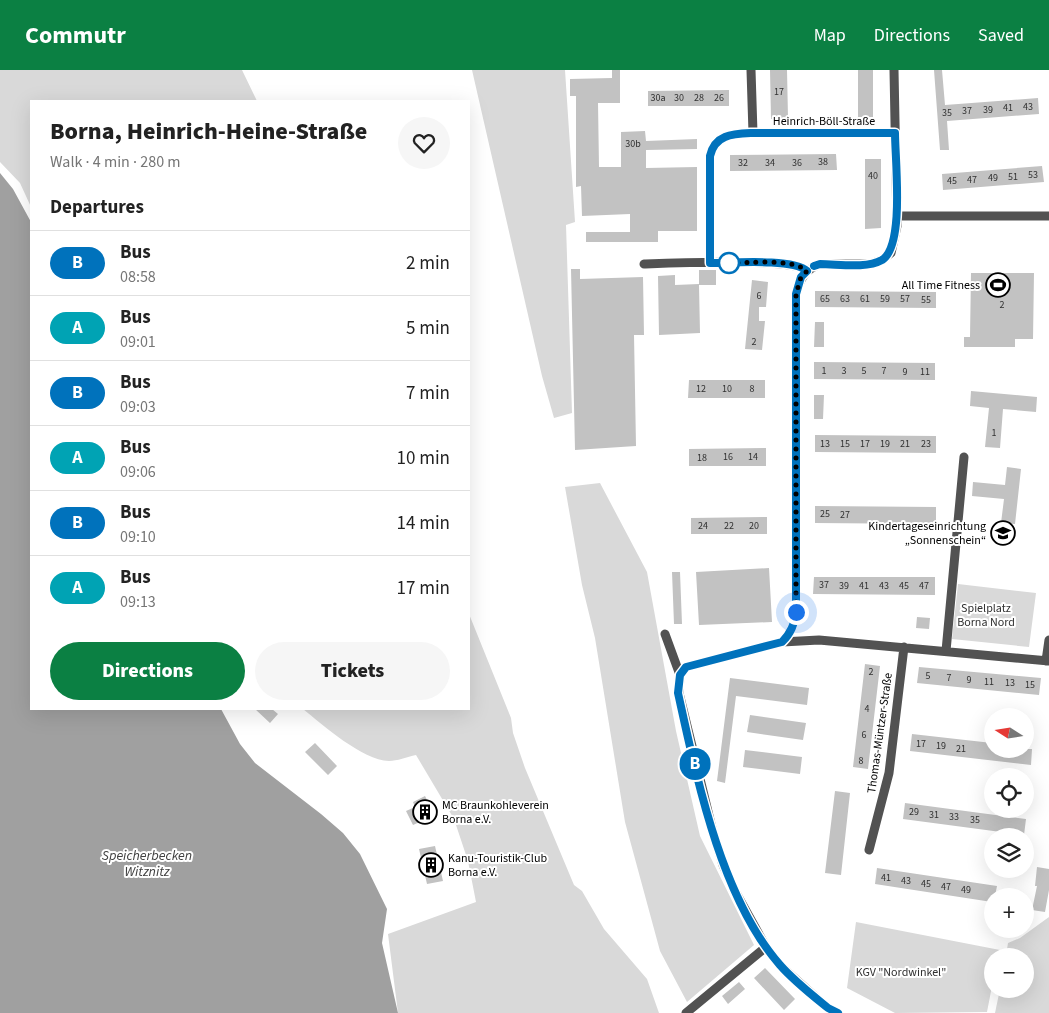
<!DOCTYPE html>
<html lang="en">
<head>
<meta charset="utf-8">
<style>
	:root { --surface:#fff; --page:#f6f6f6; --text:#222; --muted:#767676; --line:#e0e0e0; --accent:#0b8043 }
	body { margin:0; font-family:"Source Sans 3",sans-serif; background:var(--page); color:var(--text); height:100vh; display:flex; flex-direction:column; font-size:19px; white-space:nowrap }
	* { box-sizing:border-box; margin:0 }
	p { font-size:16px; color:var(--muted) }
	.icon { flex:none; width:28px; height:28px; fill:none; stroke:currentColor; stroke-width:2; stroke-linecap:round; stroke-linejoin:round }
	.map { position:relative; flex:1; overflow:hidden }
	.drawer { position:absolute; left:30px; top:30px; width:440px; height:610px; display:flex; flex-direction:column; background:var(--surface); border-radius:0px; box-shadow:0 5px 20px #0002 }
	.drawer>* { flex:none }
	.badge { padding:0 10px; border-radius:16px; font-size:18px; line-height:32px }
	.needle { width:32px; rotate:282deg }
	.buttons { position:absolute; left:984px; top:638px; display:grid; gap:10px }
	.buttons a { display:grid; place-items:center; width:50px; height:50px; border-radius:50%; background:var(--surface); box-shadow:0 5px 20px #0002; font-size:25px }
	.you { position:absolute; width:25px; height:25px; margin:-12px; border:4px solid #fff; border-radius:50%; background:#1a73e8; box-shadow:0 0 0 8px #1a73e833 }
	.map>.badge { position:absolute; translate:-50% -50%; box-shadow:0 0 0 2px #fff }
	h2 { padding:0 20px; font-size:19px; line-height:45px }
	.round { display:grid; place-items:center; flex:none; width:52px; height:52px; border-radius:26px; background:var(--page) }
	.head { display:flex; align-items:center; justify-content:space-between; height:85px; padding:0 20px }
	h1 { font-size:24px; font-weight:800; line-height:38px }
	.primary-button { display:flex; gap:10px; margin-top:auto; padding:10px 20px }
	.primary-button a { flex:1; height:58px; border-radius:30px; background:var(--accent); color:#fff; font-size:20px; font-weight:800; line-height:58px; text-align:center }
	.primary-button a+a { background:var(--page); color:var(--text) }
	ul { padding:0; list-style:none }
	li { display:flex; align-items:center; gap:15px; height:65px; padding:0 20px; border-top:1px solid var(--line) }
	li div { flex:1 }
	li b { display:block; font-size:19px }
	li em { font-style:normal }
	li .badge { min-width:55px; font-weight:700; text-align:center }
	header { display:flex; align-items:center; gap:30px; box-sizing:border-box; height:70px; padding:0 25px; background:var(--accent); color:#fff }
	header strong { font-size:24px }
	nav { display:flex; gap:28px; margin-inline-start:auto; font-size:18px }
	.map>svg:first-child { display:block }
</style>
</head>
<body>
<header>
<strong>Commutr</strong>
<nav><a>Map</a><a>Directions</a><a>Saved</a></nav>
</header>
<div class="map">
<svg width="1049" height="943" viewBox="0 0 1049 943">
	<rect width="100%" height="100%" fill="#fff"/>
	<path fill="#d9d9d9" d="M0,0H242L257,31H31V137L20,113L0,92Z
		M472,0H565L575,152L566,155L572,343L554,348L542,306Z
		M600,413L647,502L676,661L700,766L754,875L687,932L660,881L625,752L595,568L582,515L565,417Z
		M958,514L1036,523L1029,577L952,569Z
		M469,544L511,648L513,663L525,698L574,815L582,821L604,859L647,909L659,943H398L388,864L476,832L468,791L454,749L416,685C407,687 397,691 389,691C362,690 323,655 303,639H469Z
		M1049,847V943H995L1000,919H1025V886H1006L1008,873L1020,868Z
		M856,852L1000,880L999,886H992V916L987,942L895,943L847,918Z"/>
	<path fill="#a0a0a0" d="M0,103L13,119L31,152V639H221L240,674L255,693L321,744L343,763L360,784L387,839L382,873L398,943H0Z"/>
	<path fill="#c2c2c2" d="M612,0H620V33H598L599,97H621V62L645,61L646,71L697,69V79L646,80V98L697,97V161H658V172H586V162H630V144L582,146L581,116L576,117V26H570V9L612,8Z
		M770,0H787L788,48L771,49Z
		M858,0H873V47H858Z
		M934,0H942L945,35L1038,28L1039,44L947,51L949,80H940Z
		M729,20V36H648V21Z
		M836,84L837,100L730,101V85Z
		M865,89H881V158L865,159Z
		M1042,96L1044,112L943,120L942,104Z
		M571,199H580V209L643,207L644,265H634L636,376L575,380Z
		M699,200H716V215H699L700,263L659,265L658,206L675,205V215L699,214Z
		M971,203H1034L1033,269H1015V277H964V267H970Z
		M752,210L768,212L766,237H759V251H765L762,280L745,279Z
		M815,221L936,222V238L815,237Z
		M815,252H824V277H814Z
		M814,292L935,293V310L814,309Z
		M689,310H765V328H688Z
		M971,321L1037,327L1036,342L1003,339L1000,378L985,377L989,338L970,336Z
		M814,325H824L823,349H814Z
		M815,365L936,366V383L815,382Z
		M766,378V396H689V379Z
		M1007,397L1021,399L1015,454L1001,453L1004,429L972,426L973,412L1005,415Z
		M815,436L936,437V454L815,453Z
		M767,447V464H691V448Z
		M769,498L772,552L699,555L696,502Z
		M672,502H680L682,554H674Z
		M814,507H935V525L813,524Z
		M917,547L930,548L929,559L916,558Z
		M865,594L880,596L868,699L853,697Z
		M919,597L1041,608L1039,625L917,613Z
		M730,608L809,618L807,635L736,626L725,713L717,711Z
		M255,639H272L278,644L270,653Z
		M750,645L806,653L803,670L747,662Z
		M912,664L992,673V679H1032L1031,695L910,681Z
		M315,673L337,696L328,705L305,682Z
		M745,680L802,687L800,704L743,697Z
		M835,721L850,723L841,805L825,803Z
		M425,726L436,748L423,754L422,751L413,755L406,741L415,737L413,732Z
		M905,733L1026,749L1024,765L903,749Z
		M435,776L443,811L427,814L419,779Z
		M1037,797L1049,799V820L1045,842L1032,840L1037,816H1035Z
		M877,798L997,816L995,826H992V832L875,814Z
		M765,898L795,929L784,940L754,908Z
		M739,912L745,919L728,934L722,926Z"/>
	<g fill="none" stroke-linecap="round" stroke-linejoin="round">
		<path stroke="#525252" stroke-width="9" d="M751,0L753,63
			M897,146H1049
			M710,193V86C715,64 733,64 753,63H895
			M644,194C670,193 793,188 807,201
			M665,564L680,605
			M782,572C791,563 794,555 796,542V224C800,209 805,199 821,194H870L882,190L891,183L897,156L894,0
			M946,581L964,387
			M1046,591L1049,570
			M869,780L889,703L904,577
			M686,943L766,877
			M838,943L828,938L781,896L766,877L735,821L723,795L713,762L679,623L680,605L686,597L782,572L819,570L1049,591"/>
	</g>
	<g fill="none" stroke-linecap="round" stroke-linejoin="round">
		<g stroke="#fff" stroke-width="11">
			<path id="line" d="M814,196L820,194C838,194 866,199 882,190C905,176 895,90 895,63H753C733,64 715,64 710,86V193C730,193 793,188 807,201L801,207L796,224V542C794,555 791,563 782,572L686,597L680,605L678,623C697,709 721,828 780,895C794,911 812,925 828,938L838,943"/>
		</g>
		<use href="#line" stroke="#0072bc" stroke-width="8"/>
		<path stroke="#000" stroke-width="5" stroke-dasharray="0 9" d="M729,193C748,193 793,188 807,201L801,207L796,224V542"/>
	</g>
	<defs>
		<g id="stadium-ring" transform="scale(1.25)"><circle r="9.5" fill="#fff" stroke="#000" stroke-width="1.5"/><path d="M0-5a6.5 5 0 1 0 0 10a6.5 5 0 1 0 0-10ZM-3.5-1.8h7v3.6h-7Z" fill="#000"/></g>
		<g id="school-ring" transform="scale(1.25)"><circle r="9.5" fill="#fff" stroke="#000" stroke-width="1.5"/><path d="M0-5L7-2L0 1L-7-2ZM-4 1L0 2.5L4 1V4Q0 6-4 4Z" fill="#000"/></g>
		<g id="building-ring" transform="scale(1.25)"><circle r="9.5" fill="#fff" stroke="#000" stroke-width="1.5"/><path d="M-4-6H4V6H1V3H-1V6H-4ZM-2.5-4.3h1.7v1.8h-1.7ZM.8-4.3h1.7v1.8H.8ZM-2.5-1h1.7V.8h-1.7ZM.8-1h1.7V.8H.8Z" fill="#000"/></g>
	</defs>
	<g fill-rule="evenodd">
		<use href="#stadium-ring" x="998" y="215"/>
		<use href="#school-ring" x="1003" y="463"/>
		<use href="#building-ring" x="425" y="742"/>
		<use href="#building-ring" x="431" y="795"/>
	</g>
	<circle fill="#fff" stroke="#0072bc" stroke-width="2.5" cx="729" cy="193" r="10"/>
	<g text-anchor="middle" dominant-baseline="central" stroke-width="4" stroke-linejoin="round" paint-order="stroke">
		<g font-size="10" fill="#303030">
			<text x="779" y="22">17</text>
			<text x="658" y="28">30a</text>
			<text x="679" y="28">30</text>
			<text x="699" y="28">28</text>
			<text x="719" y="28">26</text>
			<text x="1028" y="37">43</text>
			<text x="1008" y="38">41</text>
			<text x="988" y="40">39</text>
			<text x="967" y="41">37</text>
			<text x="947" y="43">35</text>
			<text x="633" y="74">30b</text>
			<text x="823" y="92">38</text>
			<text x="743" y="93">32</text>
			<text x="770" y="93">34</text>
			<text x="797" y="93">36</text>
			<text x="1033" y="105">53</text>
			<text x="873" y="106">40</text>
			<text x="1013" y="107">51</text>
			<text x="993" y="108">49</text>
			<text x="972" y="110">47</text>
			<text x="952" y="111">45</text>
			<text x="759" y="226">6</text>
			<text x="825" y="229">65</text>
			<text x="845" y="229">63</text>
			<text x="865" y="229">61</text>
			<text x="885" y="229">59</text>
			<text x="905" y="229">57</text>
			<text x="926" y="230">55</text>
			<text x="1002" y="235">2</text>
			<text x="754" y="272">2</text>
			<text x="824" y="301">1</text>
			<text x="844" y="301">3</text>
			<text x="864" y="301">5</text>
			<text x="884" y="301">7</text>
			<text x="905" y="302">9</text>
			<text x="925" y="302">11</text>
			<text x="701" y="319">12</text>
			<text x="727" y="319">10</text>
			<text x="752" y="319">8</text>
			<text x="994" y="363">1</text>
			<text x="825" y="374">13</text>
			<text x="845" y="374">15</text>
			<text x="865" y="374">17</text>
			<text x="885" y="374">19</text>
			<text x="905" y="374">21</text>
			<text x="926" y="374">23</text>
			<text x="728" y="387">16</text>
			<text x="753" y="387">14</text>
			<text x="702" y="388">18</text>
			<text x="825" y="444">25</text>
			<text x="845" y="445">27</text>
			<text x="703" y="456">24</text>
			<text x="729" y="456">22</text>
			<text x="754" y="456">20</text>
			<text x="824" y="515">37</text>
			<text x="844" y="516">39</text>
			<text x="864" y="516">41</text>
			<text x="884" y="516">43</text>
			<text x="904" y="516">45</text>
			<text x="924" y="516">47</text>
			<text x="871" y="602">2</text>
			<text x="928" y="606">5</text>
			<text x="949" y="608">7</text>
			<text x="969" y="610">9</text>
			<text x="989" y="612">11</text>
			<text x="1010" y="613">13</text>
			<text x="1030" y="615">15</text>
			<text x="867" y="639">4</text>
			<text x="864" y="665">6</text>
			<text x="921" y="674">17</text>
			<text x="941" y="676">19</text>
			<text x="961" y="679">21</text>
			<text x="861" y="691">8</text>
			<text x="914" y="742">29</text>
			<text x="934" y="745">31</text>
			<text x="954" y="747">33</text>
			<text x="975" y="750">35</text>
			<text x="886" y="808">41</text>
			<text x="906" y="811">43</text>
			<text x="926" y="814">45</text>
			<text x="946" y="817">47</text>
			<text x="966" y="820">49</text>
		</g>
		<g font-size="12" fill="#000" stroke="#fff">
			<text x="824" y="51">Heinrich-Böll-Straße</text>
			<text transform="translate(880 663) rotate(-82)">Thomas-Müntzer-Straße</text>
		</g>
		<g font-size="12" fill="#000" stroke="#fff" text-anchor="end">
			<text x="980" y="215">All Time Fitness</text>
			<text x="986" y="456">Kindertageseinrichtung<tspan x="986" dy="14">„Sonnenschein“</tspan></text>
			<text x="442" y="735" text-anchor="start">MC Braunkohleverein<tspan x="442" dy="14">Borna e.V.</tspan></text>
			<text x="448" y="788" text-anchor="start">Kanu-Touristik-Club<tspan x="448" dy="14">Borna e.V.</tspan></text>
		</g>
		<g font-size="12" fill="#303030" stroke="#fff">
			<text x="986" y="538">Spielplatz<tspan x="986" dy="14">Borna Nord</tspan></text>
			<text x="901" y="902">KGV "Nordwinkel"</text>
		</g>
		<g font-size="14" font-style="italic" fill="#414141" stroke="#fff">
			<text x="147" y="786">Speicherbecken<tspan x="147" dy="16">Witznitz</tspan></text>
		</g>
	</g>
</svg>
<div class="buttons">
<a><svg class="needle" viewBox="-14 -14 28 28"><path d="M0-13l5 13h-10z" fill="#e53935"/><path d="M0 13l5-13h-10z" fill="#767676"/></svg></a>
<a><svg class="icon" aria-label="locate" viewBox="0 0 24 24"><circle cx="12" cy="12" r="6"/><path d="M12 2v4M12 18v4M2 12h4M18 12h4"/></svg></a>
<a><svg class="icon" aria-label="layers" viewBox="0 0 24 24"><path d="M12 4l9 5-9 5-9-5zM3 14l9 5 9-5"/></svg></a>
<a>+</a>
<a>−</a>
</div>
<div class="you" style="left:796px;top:542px"></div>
<b class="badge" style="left:695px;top:694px;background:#0072bc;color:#fff">B</b>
<section class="drawer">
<div class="head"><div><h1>Borna, Heinrich-Heine-Straße</h1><p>Walk · 4 min · 280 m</p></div><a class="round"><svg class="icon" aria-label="heart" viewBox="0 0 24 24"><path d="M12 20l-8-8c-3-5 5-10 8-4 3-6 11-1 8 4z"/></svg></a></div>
<h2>Departures</h2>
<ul>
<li><span class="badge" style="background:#0072bc;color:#fff">B</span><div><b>Bus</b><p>08:58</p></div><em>2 min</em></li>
<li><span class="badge" style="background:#00a3b4;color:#fff">A</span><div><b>Bus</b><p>09:01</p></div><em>5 min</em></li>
<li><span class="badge" style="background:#0072bc;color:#fff">B</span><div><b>Bus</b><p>09:03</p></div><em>7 min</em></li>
<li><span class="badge" style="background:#00a3b4;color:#fff">A</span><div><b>Bus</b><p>09:06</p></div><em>10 min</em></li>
<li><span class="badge" style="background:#0072bc;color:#fff">B</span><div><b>Bus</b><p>09:10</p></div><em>14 min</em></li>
<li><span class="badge" style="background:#00a3b4;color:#fff">A</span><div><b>Bus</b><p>09:13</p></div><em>17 min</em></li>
</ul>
<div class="primary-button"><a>Directions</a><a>Tickets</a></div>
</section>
</div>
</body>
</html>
